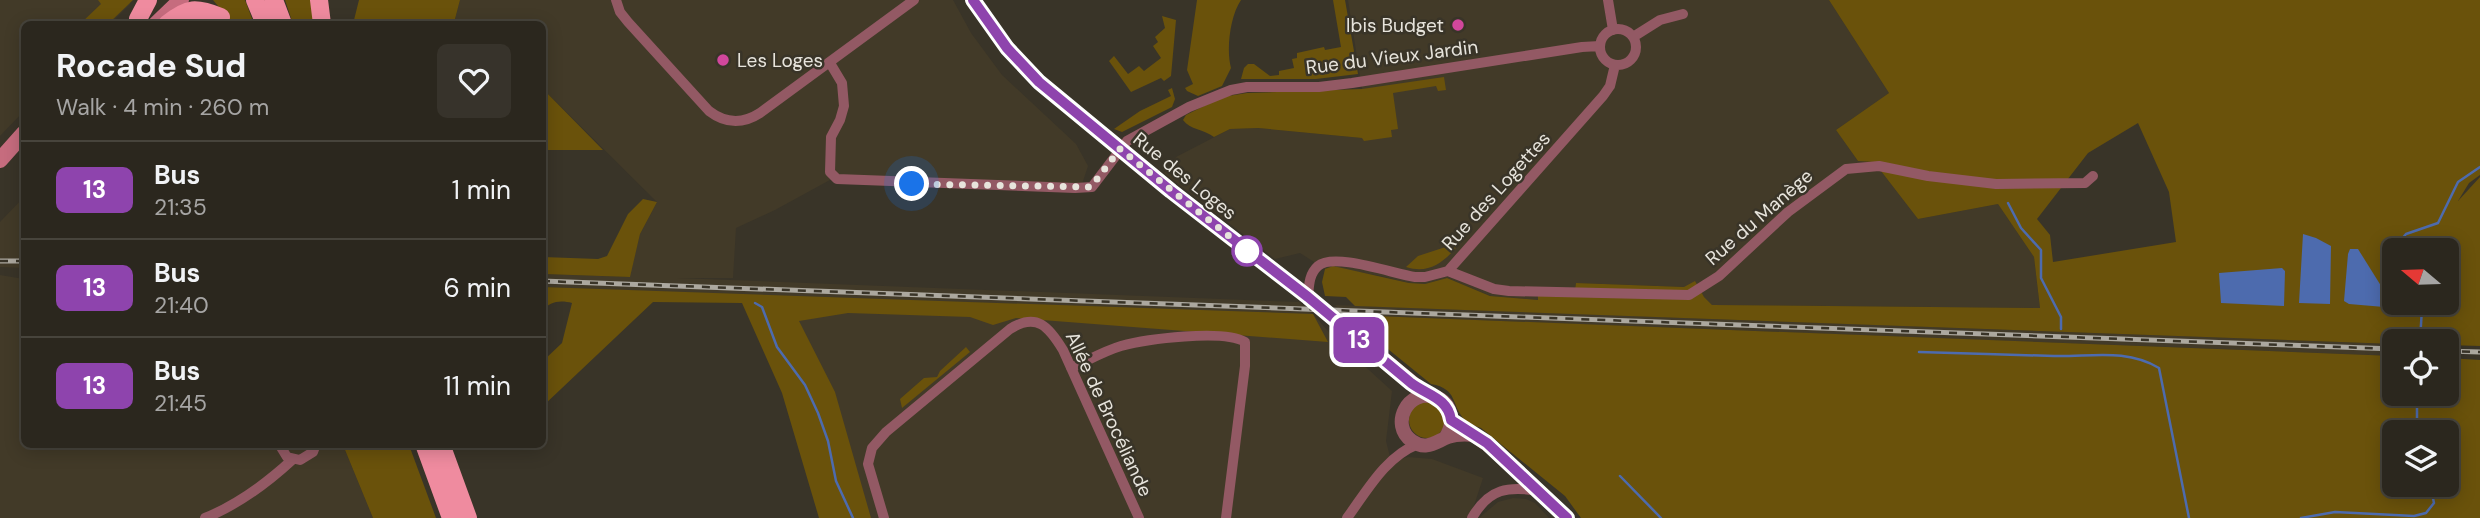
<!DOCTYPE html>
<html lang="en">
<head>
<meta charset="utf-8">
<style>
	:root { --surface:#2b271e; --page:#37332b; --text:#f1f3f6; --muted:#a6a5a4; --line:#47443c }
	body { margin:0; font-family:"DM Sans",sans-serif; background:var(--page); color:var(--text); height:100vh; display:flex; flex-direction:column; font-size:26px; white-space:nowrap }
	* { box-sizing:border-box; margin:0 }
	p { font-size:23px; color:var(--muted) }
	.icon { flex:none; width:38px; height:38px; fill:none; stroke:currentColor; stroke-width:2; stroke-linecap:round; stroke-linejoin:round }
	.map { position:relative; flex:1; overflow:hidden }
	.drawer { position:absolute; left:21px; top:21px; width:525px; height:427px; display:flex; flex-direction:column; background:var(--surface); border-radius:10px; box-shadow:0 4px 18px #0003,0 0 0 2px var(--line) }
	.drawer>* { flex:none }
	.badge { padding:0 14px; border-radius:10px; font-size:24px; line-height:46px }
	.needle { width:46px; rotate:289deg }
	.controls { position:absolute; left:2382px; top:238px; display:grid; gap:14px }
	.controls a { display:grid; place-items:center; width:77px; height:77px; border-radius:10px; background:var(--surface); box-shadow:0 4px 18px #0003,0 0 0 2px var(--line); font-size:35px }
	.you { position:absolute; width:35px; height:35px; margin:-18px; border:5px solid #fff; border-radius:50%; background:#1a73e8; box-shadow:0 0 0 10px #1a73e833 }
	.map>.badge { position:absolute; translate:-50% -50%; box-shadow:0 0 0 4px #fff }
	.round { display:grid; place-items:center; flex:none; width:74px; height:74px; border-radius:10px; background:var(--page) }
	.summary { display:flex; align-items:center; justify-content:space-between; height:119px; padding:0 35px }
	h1 { font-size:33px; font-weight:700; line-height:52px }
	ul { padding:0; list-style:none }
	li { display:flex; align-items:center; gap:21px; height:98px; padding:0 35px; border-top:2px solid var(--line) }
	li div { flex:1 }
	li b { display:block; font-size:26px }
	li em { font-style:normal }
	li .badge { min-width:77px; font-weight:700; text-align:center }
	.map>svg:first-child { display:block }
</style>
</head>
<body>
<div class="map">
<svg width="2480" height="518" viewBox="0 0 2480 518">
	<rect width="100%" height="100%" fill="#393428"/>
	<path fill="#423a28" d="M0,0H130V4L110,24H24V111L0,136Z
		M460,0H953L971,33L1002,75L1076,144L1088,166L1082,184L839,175L775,210L736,228L733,278H677L1299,302L1313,314L1335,339L1392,391L1386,441L1391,461L1408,457L1432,459L1483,478L1470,518H870L764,296L543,287V274L629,277L640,234L657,202L543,89L542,24H462L455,19Z
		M1348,0H1829L1889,93L1836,130L1858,161L1874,162L1918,219L1998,204L2034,257L2040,308L1712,305L1704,297L1684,287L1576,283L1574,296L1538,297V300L1491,296L1447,278L1425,284L1409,283L1381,276L1329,267L1325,269L1300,253L1275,259L1164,173L1176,157L1230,129L1258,128L1362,138V89Z
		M24,197V268L0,267V222Z
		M0,275L24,279V444L343,445L373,518H0Z
		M1335,305L2394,344V356L1345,315Z
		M1513,498L1526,499L1535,503L1549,518H1479L1498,502Z"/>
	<path fill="#6a520b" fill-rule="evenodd" d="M98,0H133L108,24H80L101,4Z
		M213,0H245L254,24H233Z
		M285,0H314L316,24H293Z
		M359,0H460L455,19L462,24H353Z
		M1197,0H1241C1230,16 1226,50 1231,68L1222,86L1198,96L1187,91L1185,88L1193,84L1187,70Z
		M1333,0H1345L1358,74L1316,79H1241L1244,68L1248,64H1254L1270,76L1279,75V71L1294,68L1292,59L1297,58V53L1324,47L1325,50L1341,47Z
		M1829,0H2480V175L2469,183L2458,201L2480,177V346L2447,345L2446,341H2394V344L1355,306L1346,297L1325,296L1322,282L1325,269L1333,266L1409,283L1425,284L1447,278L1490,296L1538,300V296H1574L1576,283L1684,287L1695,281L1704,297L1712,305L2040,308L2034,257L1998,204L1918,219L1874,162L1858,161L1836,130L1889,93ZM2138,123L2169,192L2176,242L2053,262L2050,235L2037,219L2088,153ZM2394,250H2446V303H2394Z
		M1162,16L1176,20L1171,76L1164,81L1161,78L1131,92L1109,61L1114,56L1128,74L1139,66L1144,71L1161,58L1153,46L1158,42L1155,37L1165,28Z
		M1444,77L1446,90L1438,91L1436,86L1393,93L1398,129L1391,130L1392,137L1364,141L1362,138L1258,128L1230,129L1214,137C1204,129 1190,130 1183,120L1186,115L1222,97L1247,93L1362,89Z
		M1172,88L1175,99L1172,107L1122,132L1114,129L1140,111L1171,96L1168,90Z
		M542,89H543L603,150H543Z
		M643,199L657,202L640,234L630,277L543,274V257L598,259L607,256L628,214Z
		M1461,242C1446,260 1431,275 1406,267L1418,256Z
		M543,287L1313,314L1328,342L1016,318L993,325L970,317L848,313L799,321L835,392L871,518H819L782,393L742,303L653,302L543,406V361L562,343L572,303C561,300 549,301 543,311Z
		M1350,315L2394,356V394H2446L2447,358L2480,360V518H1581L1565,496L1481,428C1475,426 1469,424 1465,420C1450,405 1459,389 1431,384L1378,341ZM2446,432V485H2394V432Z
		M966,347L970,352L902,408L900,399L924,378L937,377L940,371Z
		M1409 420a18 18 0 1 1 36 0a18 18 0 1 1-36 0Z
		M343,445H409L436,518H373Z"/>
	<path fill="#4d6bae" d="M2303,234L2316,238L2331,246L2330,304L2299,303Z
		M2350,249H2358L2388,297L2384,307L2349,304L2344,301L2348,254Z
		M2282,268L2285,271L2284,306L2221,303L2219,273Z"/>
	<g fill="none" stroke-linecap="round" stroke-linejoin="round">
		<path stroke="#4d6bae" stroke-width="2.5" d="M2008,203L2021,228L2041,250V278L2061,317V329
			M2396,250L2395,247L2406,234L2438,223L2458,182L2480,167
			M755,303L762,307L777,347L805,385L818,413L828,441L836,481L853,518
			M2419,303L2422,308L2420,341
			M1919,352C1964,353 2009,355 2054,356C2090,357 2126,348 2159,368L2189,518
			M2417,432V394
			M1620,476L1661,518
			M2301,518L2335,512L2414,516L2426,513L2434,503L2430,485"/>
		<path stroke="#935964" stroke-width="10" d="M616,0L620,12L628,22L709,111C726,124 743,124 760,113L914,0
			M1608,0L1613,30
			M1600 47a18 18 0 1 1 36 0a18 18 0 1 1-36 0Z
			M1633,37L1660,20L1683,14
			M830,63L842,83L844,106L840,120L831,137L830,172L837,179L1075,188L1092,187L1127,141L1189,107L1231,90L1247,87H1319L1352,83L1582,47L1600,46
			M1448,271L1494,289L1509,291L1689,295L1719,276L1788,212L1846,169L1879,166L1928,176L1996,184L2085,183L2093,176
			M1308,297C1309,285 1309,274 1318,266C1334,252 1394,274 1415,277H1425L1448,271L1603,96L1610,86L1615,65
			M1071,368C1087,361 1104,351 1121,346C1146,339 1224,329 1245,342V366L1226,518
			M279,444L287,457L300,460L313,452L316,444
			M205,518C237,505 267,483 292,460
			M884,518L868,464L872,448L886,432L1010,329C1037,312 1049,327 1063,350L1139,518
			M1347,518C1367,491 1385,457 1418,444
			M1472,518C1489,488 1508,486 1540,491"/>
		<path stroke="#935964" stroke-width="14" d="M973,0L1007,48L1039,82L1171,191L1308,297L1429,396
			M1467,430L1499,453L1567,518
			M1445,438C1455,424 1453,403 1435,397C1408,388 1389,425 1412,441C1426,451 1435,442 1448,437C1456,434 1466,434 1475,435"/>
		<path stroke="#c66c7e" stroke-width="16" d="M156,24L181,0
			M0,160L24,133"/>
		<path stroke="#ef8b9f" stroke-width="18" d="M255,0L265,24
			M274,0L283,24
			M319,0L322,24
			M138,19L148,0
			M167,24C188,7 196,7 221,17
			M424,444L451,518
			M441,444L468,518"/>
		<g stroke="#aca89f" stroke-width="5">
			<path id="rail" d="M0,261H24
				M542,281L2394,349
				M2446,351L2480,352"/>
		</g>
		<use href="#rail" stroke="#393428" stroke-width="2.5" stroke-dasharray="8" stroke-linecap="butt"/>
	</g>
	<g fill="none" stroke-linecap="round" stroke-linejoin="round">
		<g stroke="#fff" stroke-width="16">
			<path id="line" d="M973,0L1007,48L1039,82L1171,191L1308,297L1411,383C1427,395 1448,398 1451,420L1487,443L1567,518"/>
		</g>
		<use href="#line" stroke="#8e44ad" stroke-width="10"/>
		<path stroke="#e7e4dc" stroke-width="7" stroke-dasharray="0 12.6" d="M912,184L1091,187L1120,149L1249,252L1247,251"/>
	</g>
	<g fill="#d1479c" stroke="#393428" stroke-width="2.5">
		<circle cx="1458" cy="25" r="7"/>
		<circle cx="723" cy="60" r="7"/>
	</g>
	<circle fill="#fff" stroke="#8e44ad" stroke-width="3.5" cx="1247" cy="251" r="14"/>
	<g text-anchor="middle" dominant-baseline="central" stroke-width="5" stroke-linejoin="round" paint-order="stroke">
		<g font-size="19" fill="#e7e4dc" stroke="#393428" text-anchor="end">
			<text x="1444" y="25">Ibis Budget</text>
			<text x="737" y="60" text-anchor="start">Les Loges</text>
		</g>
		<g font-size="19" fill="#e7e4dc" stroke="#393428">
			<text transform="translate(1392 57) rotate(-7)">Rue du Vieux Jardin</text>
			<text transform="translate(1185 176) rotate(39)">Rue des Loges</text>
			<text transform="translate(1496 191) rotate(-48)">Rue des Logettes</text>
			<text transform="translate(1759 217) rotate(-41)">Rue du Manège</text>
			<text transform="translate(1109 414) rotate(65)">Allée de Brocéliande</text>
		</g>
	</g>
</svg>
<div class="controls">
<a><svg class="needle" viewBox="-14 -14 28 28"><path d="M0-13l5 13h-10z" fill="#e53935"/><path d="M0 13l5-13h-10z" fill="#a6a5a4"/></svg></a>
<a><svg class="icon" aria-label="locate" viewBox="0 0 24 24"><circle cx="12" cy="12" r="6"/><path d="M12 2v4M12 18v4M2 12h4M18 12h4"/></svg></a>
<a><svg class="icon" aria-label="layers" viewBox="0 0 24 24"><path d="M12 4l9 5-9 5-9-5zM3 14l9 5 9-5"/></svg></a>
</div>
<div class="you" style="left:912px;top:184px"></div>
<b class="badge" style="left:1359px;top:340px;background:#8e44ad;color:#fff">13</b>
<section class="drawer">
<div class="summary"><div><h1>Rocade Sud</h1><p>Walk · 4 min · 260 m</p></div><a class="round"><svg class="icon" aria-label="heart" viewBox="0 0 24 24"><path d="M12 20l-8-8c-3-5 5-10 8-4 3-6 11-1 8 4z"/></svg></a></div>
<ul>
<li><span class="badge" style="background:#8e44ad;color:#fff">13</span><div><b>Bus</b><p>21:35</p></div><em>1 min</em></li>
<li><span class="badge" style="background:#8e44ad;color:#fff">13</span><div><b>Bus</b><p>21:40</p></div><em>6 min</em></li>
<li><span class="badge" style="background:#8e44ad;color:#fff">13</span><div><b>Bus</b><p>21:45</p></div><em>11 min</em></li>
</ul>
</section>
</div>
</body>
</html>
